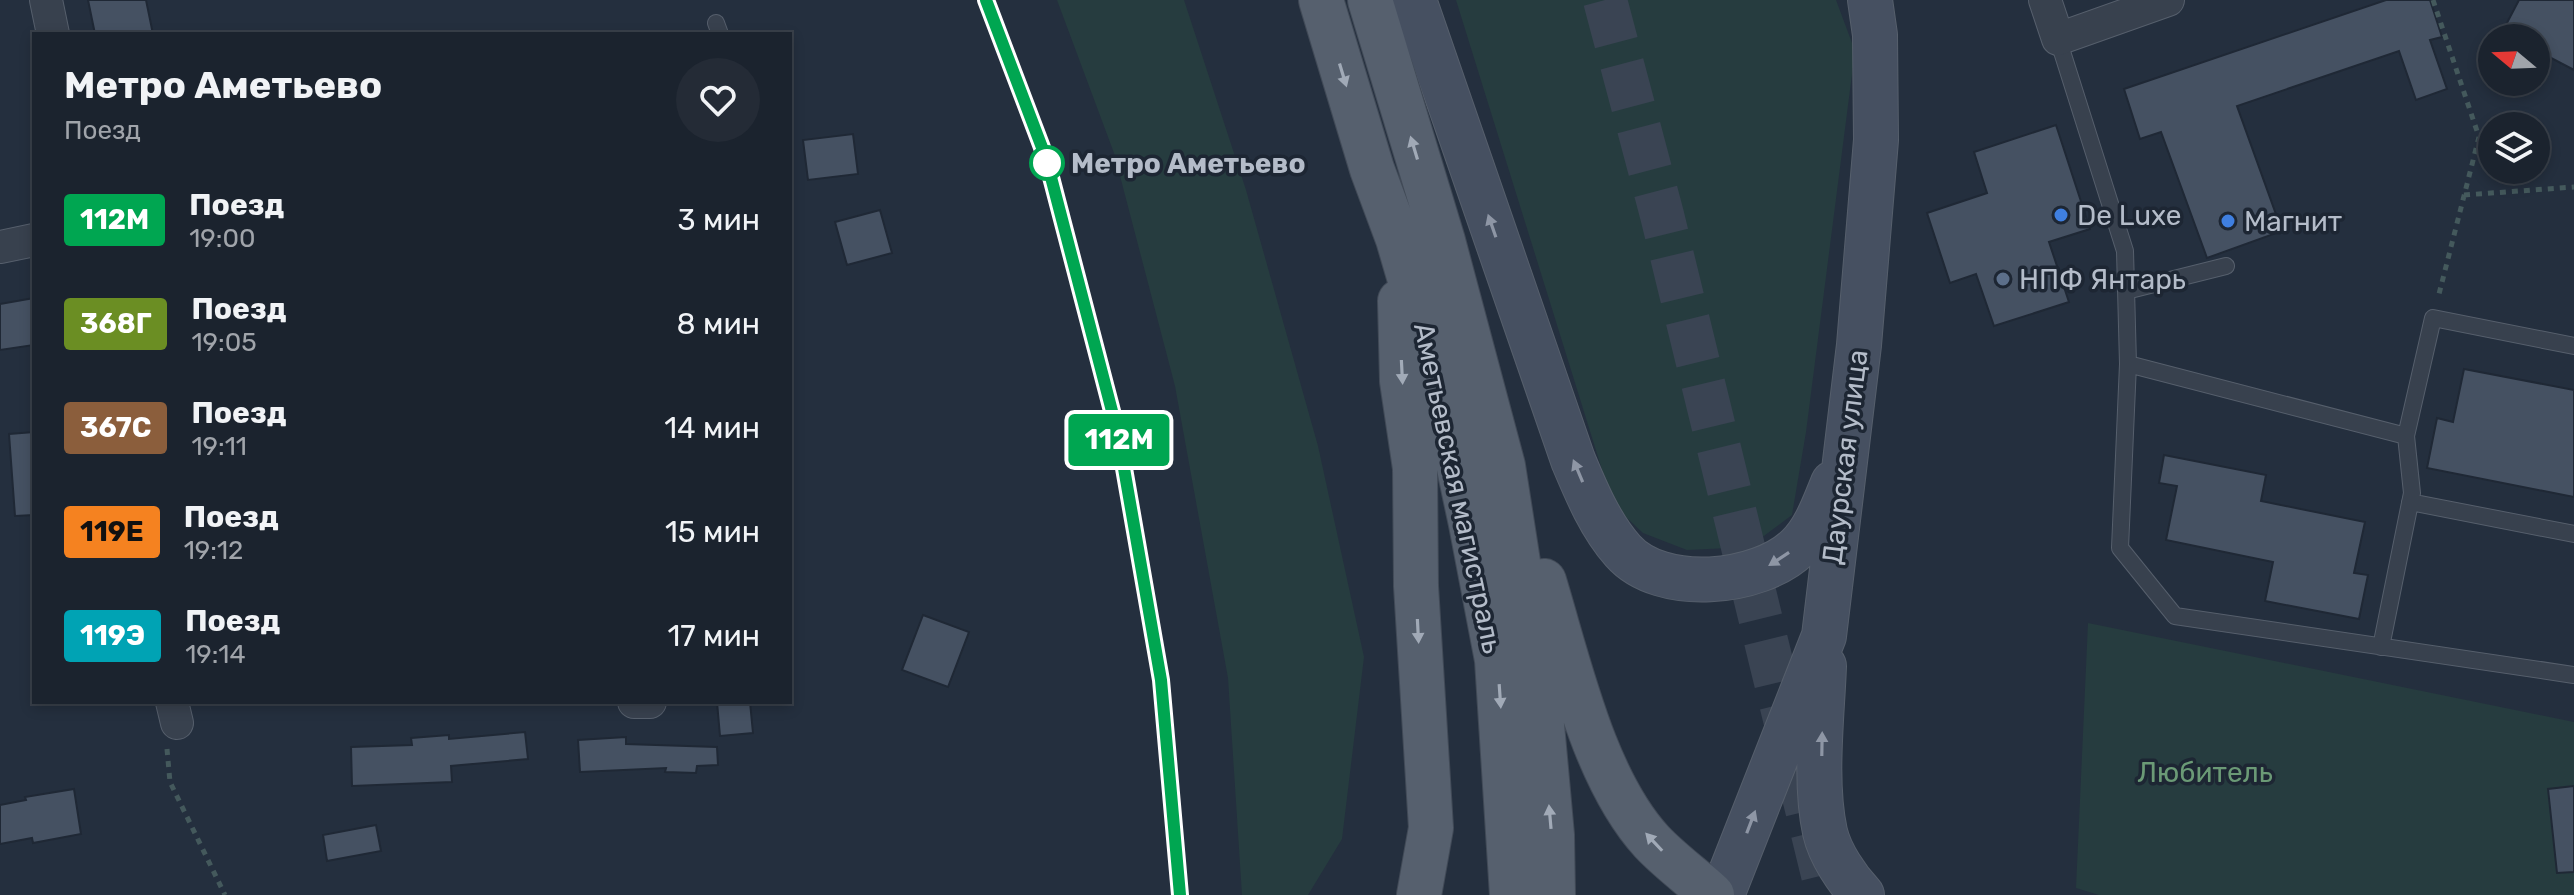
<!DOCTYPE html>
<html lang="ru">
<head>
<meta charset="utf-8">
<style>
	:root { --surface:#1b232e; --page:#242b36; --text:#f1f3f6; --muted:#a0a4aa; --line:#39404a }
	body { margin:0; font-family:Rubik,sans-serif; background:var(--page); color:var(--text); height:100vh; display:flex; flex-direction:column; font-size:30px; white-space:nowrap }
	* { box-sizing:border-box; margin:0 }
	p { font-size:26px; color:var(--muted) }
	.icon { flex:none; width:44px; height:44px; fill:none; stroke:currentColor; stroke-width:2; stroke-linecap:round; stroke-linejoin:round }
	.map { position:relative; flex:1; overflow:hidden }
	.details { position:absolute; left:32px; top:32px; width:760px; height:672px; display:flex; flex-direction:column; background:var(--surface); border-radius:0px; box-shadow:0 4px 12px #0003,0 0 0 2px var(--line) }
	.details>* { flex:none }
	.badge { padding:0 16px; border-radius:6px; font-size:28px; line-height:52px }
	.needle { width:52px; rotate:289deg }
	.fabs { position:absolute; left:2478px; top:24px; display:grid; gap:16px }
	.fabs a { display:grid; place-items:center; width:72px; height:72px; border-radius:50%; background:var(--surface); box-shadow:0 4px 12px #0003,0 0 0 2px var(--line); font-size:40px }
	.map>.badge { position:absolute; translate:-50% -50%; box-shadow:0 0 0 4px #fff }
	.round { display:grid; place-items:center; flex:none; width:84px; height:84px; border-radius:42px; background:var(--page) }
	.summary { display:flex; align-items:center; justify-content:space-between; height:136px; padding:0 32px }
	h1 { font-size:38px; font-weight:700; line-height:60px }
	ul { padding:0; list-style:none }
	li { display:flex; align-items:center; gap:24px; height:104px; padding:0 32px }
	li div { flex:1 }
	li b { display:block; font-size:30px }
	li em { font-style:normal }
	li .badge { min-width:88px; font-weight:700; text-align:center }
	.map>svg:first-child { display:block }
</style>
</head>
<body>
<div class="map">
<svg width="2574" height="895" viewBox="0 0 2574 895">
	<rect width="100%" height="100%" fill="#242f3e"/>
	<path fill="#263c3f" d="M1057,0H1184L1246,190L1318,446L1364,657L1342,839L1308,895H1242L1228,678L1175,386L1114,153Z
		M1456,0H1836L1855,51L1806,432L1792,515L1749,547L1687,550L1643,533L1613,505Z
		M2088,623L2574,722V895H2099L2076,888Z"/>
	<path fill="#455162" stroke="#1f2835" stroke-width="2" d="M88,0H146L153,34H95Z
		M2386,0H2430L2442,37L2430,40L2447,89L2416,100L2399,51L2237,106L2282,231L2207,258L2161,132L2140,139L2124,89Z
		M2519,0H2574V70L2536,50V38H2499Z
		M2056,125L2090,229L2049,242L2069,302L1994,326L1976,274L1950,283L1927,213L1987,193L1974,152Z
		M853,134L858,174L808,180L803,140Z
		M880,210L892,253L847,265L835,222Z
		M34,298V345L0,350V304Z
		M2464,369L2574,390V497L2427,468L2437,418L2453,422Z
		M34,432V515L15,516L9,434Z
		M2164,455L2266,475L2261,501L2365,522L2354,573L2368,575L2359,619L2265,601L2273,562L2166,540L2177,486L2159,483Z
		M923,615L969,632L948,687L902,670Z
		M717,702H750L753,733L720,736Z
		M525,732L528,759L451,766L452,782L352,786L351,747L412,745L411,738L449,735V739Z
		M626,737V744L717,747L718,765L697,766L696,773L665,772L666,768L580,772L578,740Z
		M2574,786V872L2557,873L2548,789Z
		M74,789L81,834L33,843L32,838L0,844V805L26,800L25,797Z
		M376,825L381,851L327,861L323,835Z"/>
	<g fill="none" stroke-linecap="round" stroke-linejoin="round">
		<path stroke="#3a4453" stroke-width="44" stroke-dasharray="44 22" stroke-linecap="butt" d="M1605,0L1662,215L1828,895"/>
		<g stroke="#565f6c" stroke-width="18">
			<path id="lane" d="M716,23L720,34
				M2058,39L2125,251L2128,364L2120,548L2175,616L2574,675
				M2126,291L2226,266
				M2128,364L2406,436
				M2410,502L2574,534
				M2381,647L2412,493L2406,436L2433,318L2574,346"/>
		</g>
		<g stroke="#565f6c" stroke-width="34">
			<path id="street" d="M46,0L53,34
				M2045,0L2058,39L2168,0
				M0,247L34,240
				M172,702L177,723
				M634,702H650"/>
		</g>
		<g stroke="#565f6c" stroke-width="46">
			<path id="secondary" d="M1414,0L1573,460C1586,491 1600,525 1623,551C1661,594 1759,585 1798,547C1815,531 1824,505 1833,483
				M1824,666C1822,718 1814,781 1825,832C1830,854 1847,879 1862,895
				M1722,895L1824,636L1859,345L1876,140L1875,35L1870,0"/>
		</g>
		<g stroke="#414a57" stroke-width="46">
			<path id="primary" d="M1321,0L1372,169L1398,239L1443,393L1471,524L1497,660L1512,895
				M1370,0L1443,241L1503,466L1540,703L1552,835L1553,895
				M1400,301L1402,381L1415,468L1416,586L1431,828L1419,895
				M1544,581C1569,663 1594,779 1652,842C1670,861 1692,877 1712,895"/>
		</g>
		<path stroke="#44595c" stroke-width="5" stroke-dasharray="6 6" stroke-linecap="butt" d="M2433,0L2479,137L2438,298
			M2464,195L2574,187
			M167,749L170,782L225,895"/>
		<use href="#lane" stroke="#38414e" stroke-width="16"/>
		<use href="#street" stroke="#38414e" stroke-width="32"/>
		<use href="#secondary" stroke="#465061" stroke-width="44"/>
		<use href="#primary" stroke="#56606e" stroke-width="44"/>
		<path stroke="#5a6575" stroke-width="6" stroke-dasharray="8 8" stroke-linecap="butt" d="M986,0L1046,158L1118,434L1161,680L1180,895"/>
	</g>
	<defs><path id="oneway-solid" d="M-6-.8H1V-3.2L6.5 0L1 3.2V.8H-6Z" transform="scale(2)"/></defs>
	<g fill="#a1aab7">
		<use href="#oneway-solid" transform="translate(1343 75) rotate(73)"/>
		<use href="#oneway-solid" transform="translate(1414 148) rotate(-107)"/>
		<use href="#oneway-solid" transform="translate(1402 372) rotate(87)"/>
		<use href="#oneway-solid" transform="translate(1418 631) rotate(87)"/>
		<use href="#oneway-solid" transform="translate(1500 696) rotate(86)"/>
		<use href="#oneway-solid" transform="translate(1550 817) rotate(-95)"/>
		<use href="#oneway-solid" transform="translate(1654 842) rotate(-133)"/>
	</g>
	<g fill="#8e96a5">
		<use href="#oneway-solid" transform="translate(1492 226) rotate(-109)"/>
		<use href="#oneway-solid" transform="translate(1578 471) rotate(-113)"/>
		<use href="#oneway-solid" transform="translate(1779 559) rotate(147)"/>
		<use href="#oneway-solid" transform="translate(1822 744) rotate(-89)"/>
		<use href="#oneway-solid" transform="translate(1751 822) rotate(-69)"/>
	</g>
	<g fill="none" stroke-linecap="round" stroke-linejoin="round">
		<g stroke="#fff" stroke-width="18">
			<path id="line" d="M986,0L1046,158L1118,434L1161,680L1180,895"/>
		</g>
		<use href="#line" stroke="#00a651" stroke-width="12"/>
	</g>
	<circle fill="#fff" stroke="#00a651" stroke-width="4" cx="1047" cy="163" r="16"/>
	<g fill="#3f7fe0" stroke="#1d2633" stroke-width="3">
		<circle cx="2061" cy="215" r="8"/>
		<circle cx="2228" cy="221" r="8"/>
	</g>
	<circle fill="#5c6f8a" stroke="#1d2633" stroke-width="3" cx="2003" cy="279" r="8"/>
	<g text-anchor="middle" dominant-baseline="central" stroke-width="7" stroke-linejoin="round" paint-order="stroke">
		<g font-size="28" font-weight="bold" fill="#b4bcc9" stroke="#1d2633" text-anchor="start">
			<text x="1071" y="163">Метро Аметьево</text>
		</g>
		<g font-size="28" fill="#b4bcc9" stroke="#1d2633" text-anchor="start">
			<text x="2077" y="215">De Luxe</text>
			<text x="2244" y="221">Магнит</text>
			<text x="2019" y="279">НПФ Янтарь</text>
		</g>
		<g font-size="28" fill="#b4bcc9" stroke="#1d2633">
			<text transform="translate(1845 457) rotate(-83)">Даурская улица</text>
			<text transform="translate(1458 488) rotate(78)">Аметьевская магистраль</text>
		</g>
		<g font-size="28" fill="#6b9a76" stroke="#1d2633">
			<text x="2205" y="772">Любитель</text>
		</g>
	</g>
</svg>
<div class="fabs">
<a><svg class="needle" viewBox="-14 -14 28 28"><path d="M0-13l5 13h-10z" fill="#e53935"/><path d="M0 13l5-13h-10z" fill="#a0a4aa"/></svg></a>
<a><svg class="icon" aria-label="layers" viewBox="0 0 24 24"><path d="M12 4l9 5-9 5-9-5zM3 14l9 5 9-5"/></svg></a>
</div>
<b class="badge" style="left:1119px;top:440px;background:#00a651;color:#fff">112М</b>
<section class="details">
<div class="summary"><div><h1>Метро Аметьево</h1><p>Поезд</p></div><a class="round"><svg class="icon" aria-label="heart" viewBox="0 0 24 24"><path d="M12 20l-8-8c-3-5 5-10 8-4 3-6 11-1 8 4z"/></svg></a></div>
<ul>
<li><span class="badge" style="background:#00a651;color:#fff">112М</span><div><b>Поезд</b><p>19:00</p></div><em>3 мин</em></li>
<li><span class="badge" style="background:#6b8e23;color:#fff">368Г</span><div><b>Поезд</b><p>19:05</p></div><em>8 мин</em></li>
<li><span class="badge" style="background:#8b5e3c;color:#fff">367С</span><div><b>Поезд</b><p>19:11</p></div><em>14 мин</em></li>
<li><span class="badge" style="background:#f58220;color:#111">119Е</span><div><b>Поезд</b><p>19:12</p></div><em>15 мин</em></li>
<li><span class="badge" style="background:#00a3b4;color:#fff">119Э</span><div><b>Поезд</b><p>19:14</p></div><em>17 мин</em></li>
</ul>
</section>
</div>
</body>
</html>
